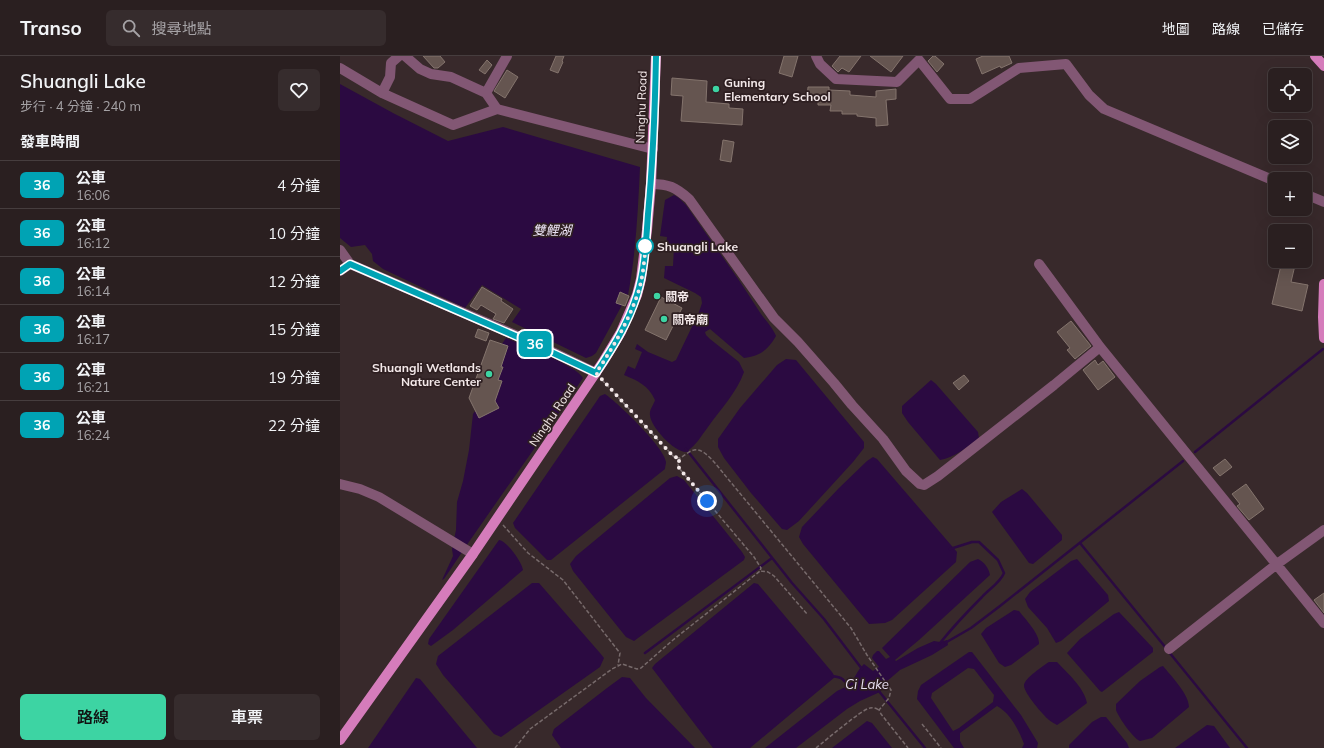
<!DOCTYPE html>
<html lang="zh-TW">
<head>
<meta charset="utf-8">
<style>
	:root { --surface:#2a1f20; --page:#362c2d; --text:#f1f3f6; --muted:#a5a2a5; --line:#463d3e; --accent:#3dd4a3 }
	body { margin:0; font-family:Mulish,"Noto Sans TC",sans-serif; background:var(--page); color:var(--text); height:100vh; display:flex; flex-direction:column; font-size:15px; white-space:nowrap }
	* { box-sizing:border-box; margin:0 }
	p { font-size:13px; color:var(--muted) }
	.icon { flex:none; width:22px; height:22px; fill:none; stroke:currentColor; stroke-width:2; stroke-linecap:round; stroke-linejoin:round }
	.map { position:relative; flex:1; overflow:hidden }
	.side { display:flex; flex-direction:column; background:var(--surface); width:340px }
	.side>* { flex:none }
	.badge { padding:0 8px; border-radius:6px; font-size:14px; line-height:26px }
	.buttons { position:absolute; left:928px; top:12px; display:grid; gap:8px }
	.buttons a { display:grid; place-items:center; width:44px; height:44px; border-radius:6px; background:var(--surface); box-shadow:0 4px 16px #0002,0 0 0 1px var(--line); font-size:20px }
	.you { position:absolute; width:20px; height:20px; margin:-10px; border:3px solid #fff; border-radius:50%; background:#1a73e8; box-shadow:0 0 0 6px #1a73e833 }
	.map>.badge { position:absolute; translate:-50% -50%; box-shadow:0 0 0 2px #fff }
	h2 { padding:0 20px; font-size:15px; line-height:36px }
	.round { display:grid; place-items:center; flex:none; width:42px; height:42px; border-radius:6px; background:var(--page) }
	.summary { display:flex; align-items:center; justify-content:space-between; height:68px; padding:0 20px }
	h1 { font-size:19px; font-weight:600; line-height:30px }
	.button { display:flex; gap:8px; margin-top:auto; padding:8px 20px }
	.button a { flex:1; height:46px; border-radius:6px; background:var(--accent); color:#111; font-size:16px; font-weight:600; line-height:46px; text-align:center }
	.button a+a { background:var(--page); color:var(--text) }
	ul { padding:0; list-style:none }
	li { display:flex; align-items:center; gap:12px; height:48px; padding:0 20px; border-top:1px solid var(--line) }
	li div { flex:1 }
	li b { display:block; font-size:15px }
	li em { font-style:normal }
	li .badge { min-width:44px; font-weight:700; text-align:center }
	header { display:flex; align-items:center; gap:24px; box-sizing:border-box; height:56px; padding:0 20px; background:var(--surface); border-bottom:1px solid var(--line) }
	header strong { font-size:19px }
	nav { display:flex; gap:22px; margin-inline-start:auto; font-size:14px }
	.search { width:280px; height:36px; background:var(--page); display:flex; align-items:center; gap:10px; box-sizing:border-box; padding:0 14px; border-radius:6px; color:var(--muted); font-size:15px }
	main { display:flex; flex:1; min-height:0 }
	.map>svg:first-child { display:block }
</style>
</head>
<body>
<header>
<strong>Transo</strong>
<div class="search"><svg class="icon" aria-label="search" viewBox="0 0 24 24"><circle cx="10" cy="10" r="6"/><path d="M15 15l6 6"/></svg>搜尋地點</div>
<nav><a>地圖</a><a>路線</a><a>已儲存</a></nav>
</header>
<main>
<section class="side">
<div class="summary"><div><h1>Shuangli Lake</h1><p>步行 · 4 分鐘 · 240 m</p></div><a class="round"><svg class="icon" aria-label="heart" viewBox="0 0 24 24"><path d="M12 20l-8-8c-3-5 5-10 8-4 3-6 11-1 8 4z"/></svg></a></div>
<h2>發車時間</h2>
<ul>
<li><span class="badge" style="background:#00a3b4;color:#fff">36</span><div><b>公車</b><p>16:06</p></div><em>4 分鐘</em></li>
<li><span class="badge" style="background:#00a3b4;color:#fff">36</span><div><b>公車</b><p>16:12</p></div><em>10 分鐘</em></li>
<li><span class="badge" style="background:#00a3b4;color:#fff">36</span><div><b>公車</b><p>16:14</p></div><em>12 分鐘</em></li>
<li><span class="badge" style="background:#00a3b4;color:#fff">36</span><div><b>公車</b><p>16:17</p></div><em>15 分鐘</em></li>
<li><span class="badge" style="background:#00a3b4;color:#fff">36</span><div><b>公車</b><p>16:21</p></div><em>19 分鐘</em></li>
<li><span class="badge" style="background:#00a3b4;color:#fff">36</span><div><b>公車</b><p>16:24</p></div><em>22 分鐘</em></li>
</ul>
<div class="button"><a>路線</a><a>車票</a></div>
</section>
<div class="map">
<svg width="984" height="692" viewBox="0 0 984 692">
	<rect width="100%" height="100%" fill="#38292b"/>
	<path fill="#2b0a41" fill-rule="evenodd" d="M0,28L53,57L108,85L163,71L300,111C298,154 296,197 288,239L280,236L276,246L282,249L256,297L252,300L246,302L172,266L181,253L142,229L125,252L43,213L33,205L32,198L25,189L11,191L0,182Z
		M334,139L339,142L346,149C370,184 396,218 419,255C424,263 432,270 436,280C428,294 420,300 404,302L370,273L365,276L366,279L370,283L399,306L404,316C397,336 380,354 368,371C361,380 356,390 346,396C334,396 310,370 310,359C309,354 314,348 315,344C308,329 298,325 284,319L288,310L295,313L302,296L295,293L297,288L308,296L332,306L336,304L359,256L362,247L361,241L355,237L324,222L325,210H333L334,191H326L327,181L320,180L325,144Z
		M166,282C180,288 237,310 243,322C198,389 149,455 104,523L102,524L113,500L112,493L116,474L117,446L123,425L129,394L133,358L135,355L158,352L155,345L162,325L158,324L163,311H161L168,291L162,288Z
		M446,303L456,304L524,386V392L513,406L459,465L447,474L442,473L411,437L384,402L378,391V383L400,352L437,309Z
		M591,324L596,328L638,376L639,382C629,390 614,402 600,404L568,366L562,357V350Z
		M265,338C278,347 325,392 326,406C326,408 325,411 325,413L211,504H207L175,472L173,467L256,346L260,340Z
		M533,401L537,403L617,496L616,506L552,564L545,567L529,568L463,488L459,481L462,471L499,432L527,405Z
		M337,420L344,424L402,496L405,501L404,504L294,585L286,581L233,515L230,508L236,500L330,422Z
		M682,433L687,437L722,479V484L693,508L689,507L652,456L661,446Z
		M159,484C167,485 182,506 183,514L113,574L91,590L88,588L89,583Z
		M638,503C644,506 649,512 650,519L579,584L555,604L556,605L578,592L594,585L600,586L607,584L608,589L592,599L560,614L546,626L540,636L520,645L507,653L456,692H425L497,635C501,633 506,631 509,629C515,623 517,614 524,608L533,615L539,611L532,602L533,599L537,595H539L546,603L550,601L542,592L630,506Z
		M737,503L768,539L769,545L721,585L716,587L707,572L688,551L685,543L690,536L731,505Z
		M192,527H199L260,597L264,602L260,611L161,681L154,678L103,619L96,608L98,600Z
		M414,527L418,528L492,616L495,621L410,692H373L312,612L315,608Z
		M674,554L679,555C685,563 700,578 699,588L671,609L665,611L659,607L641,578L646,572Z
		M779,556L813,592V596L762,636L760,635L727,597L740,583L774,558Z
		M629,596H632L681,659L698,687L697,692H682L684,688C679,674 670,657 657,650L620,677V685L624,692H614L577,643L578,635L581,629ZM628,612L634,613L654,639L653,646L619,672L613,675L591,642L592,637Z
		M709,606H717C727,617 744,631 747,647L726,663L717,669C714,667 711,666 709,664C703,659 683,636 684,629C685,622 703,610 709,606Z
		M823,610C831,620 849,638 849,651L812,682L800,685C793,682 779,662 776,654C776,654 776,648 776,648L800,625L820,611Z
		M282,621L290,622L306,642L355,692H221L212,679L214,673L267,632Z
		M76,622L80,623L137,692H28Z
		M761,661H766L787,687L789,692H729V689L752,666Z
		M527,665L532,667L552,692H492Z
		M867,669L874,670L890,692H835Z"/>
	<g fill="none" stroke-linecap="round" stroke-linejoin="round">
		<path stroke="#2b0a41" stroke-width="2.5" d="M346,393L452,527L484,563L522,613
			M855,396L983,293
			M740,487L826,592
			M600,587C613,571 627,556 642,541C649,533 660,527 664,517L658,504L639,486H632L610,493
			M605,587L631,572L660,550L843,405
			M829,596L907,692
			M305,597L432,502
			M492,620C507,622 501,625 511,631
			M538,634L585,692"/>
	</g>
	<path fill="#655550" stroke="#84746d" d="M83,0H100L105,6L98,12H94Z
		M216,0H224L222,5L223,6L218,17L210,14Z
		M444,0H458L452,21L439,17Z
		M500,0H521L509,16L502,12L498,16L492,10Z
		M530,0H563L551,16Z
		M593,0H595L604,8L597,16L588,5Z
		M643,0H669L672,7L661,12L660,10L642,18L636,3Z
		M147,4L152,9L145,18L139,14Z
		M167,14L178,21L165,42L154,35Z
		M332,22L367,25L366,46L389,48V52L403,53L402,69L341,65L343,40L331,39Z
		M468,31H489V34L510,35V39L536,41V35L556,33V43L546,44L548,69L536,70V62L517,60V58H502V55H490L491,49H478V44L467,43Z
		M383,84L394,86L391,106L380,104Z
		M942,205H956L951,226L968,229L962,255L932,248Z
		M142,231L162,243L161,245L173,253L164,267L153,263L156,258L141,249L137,254L130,250Z
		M280,236L289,240L285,250L276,247Z
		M321,241L342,252L326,284L305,274Z
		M731,265L751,290L735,303L727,294L730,292L717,276Z
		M138,273L149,277L146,285L135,281Z
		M150,284L168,290L161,311H163L158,324L162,325L155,345L159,352L139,362L129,342Z
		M755,304L758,309L763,305L775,321L758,334L743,314Z
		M624,319L629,325L619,334L613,327Z
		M885,403L892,411L880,420L873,412Z
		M906,428L924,453L909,464L897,450L900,448L892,438Z
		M984,537V557L974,544Z"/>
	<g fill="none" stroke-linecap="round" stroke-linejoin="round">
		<path stroke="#776a6b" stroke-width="1.5" stroke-dasharray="4 2" stroke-linecap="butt" d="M262,324L334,401L340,402C344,400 349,395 354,394C364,391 378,411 384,418L511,572L527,599L551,634L549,642L539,654L541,658L568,692
			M340,402L338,408L339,412L414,501L421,512L420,515L428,516L434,520L468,559
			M163,469L188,497L223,524L276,592L280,597L278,609
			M582,668L601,692
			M175,692L190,673L272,613L282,608L297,613L301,612L333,584L420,515
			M476,692C485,685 522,653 530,652C534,651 537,653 539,654"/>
		<path stroke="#825774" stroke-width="10" d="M65,0L80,13L91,18L111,21L146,37L157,53
			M476,0L480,8L496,23L557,26L579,4L610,43H630L679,12L726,8L749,39L764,53L935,125
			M0,12L42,37L113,69L157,53L313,93
			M42,37L50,21L51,7L59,0
			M146,37L167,0
			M311,128C329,128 335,131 349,143L434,262L458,286L494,327L512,349L543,383L566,415L580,428L584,429L598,420L714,329L760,291
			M965,138L984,146
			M0,194L10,208
			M699,208L760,291L984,567
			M0,215L10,208L194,287L256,317
			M0,428L20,433L39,441L133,498
			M829,593L937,508L984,474"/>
		<path stroke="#d57cbb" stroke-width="10" d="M975,0L984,10
			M984,228L983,261L984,282
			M0,684L133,498L263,306L281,276L297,239L301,223L307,174L311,128L316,0"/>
	</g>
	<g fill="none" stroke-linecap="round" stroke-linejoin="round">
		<g stroke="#fff" stroke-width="9">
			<path id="line" d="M0,215L10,208L194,288L256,317C272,293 288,268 297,239C305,214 306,185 308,158C313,105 315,53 316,0"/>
		</g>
		<use href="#line" stroke="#00a3b4" stroke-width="6"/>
		<path stroke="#f3e8e9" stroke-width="4" stroke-dasharray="0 7.2" d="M305,190L306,188C304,205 303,224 297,240C287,268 272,293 256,317L334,401L340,402L338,408L339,412L367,445"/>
	</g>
	<g fill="#3dd4a3" stroke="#2e1f21" stroke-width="1.5">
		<circle cx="376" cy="33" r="4"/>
		<circle cx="317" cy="240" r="4"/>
		<circle cx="324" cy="263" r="4"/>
		<circle cx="149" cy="318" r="4"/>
	</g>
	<circle fill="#fff" stroke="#00a3b4" stroke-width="2" cx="305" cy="190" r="8"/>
	<g text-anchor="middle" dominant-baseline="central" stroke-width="3.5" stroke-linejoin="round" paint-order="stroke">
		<g font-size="12" font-weight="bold" fill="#f3e8e9" stroke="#2e1f21" text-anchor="start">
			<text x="384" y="26">Guning<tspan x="384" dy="14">Elementary School</tspan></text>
			<text x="325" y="240">關帝</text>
			<text x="332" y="263">關帝廟</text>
			<text x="141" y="311" text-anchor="end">Shuangli Wetlands<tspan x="141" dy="14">Nature Center</tspan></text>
		</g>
		<g font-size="12" fill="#f3e8e9" stroke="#2e1f21">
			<text transform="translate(301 51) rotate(-88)">Ninghu Road</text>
			<text transform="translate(212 359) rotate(-56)">Ninghu Road</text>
		</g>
		<g font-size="12" font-weight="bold" fill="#f3e8e9" stroke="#2e1f21" text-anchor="start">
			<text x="317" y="190">Shuangli Lake</text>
		</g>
		<g font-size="13" font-style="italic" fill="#e9e0f2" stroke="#2e1f21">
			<text x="212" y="174">雙鯉湖</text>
			<text x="527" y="628">Ci Lake</text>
		</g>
	</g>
</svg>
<div class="buttons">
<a><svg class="icon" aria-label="locate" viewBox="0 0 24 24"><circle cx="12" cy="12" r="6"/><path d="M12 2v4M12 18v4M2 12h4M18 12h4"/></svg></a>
<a><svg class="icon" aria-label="layers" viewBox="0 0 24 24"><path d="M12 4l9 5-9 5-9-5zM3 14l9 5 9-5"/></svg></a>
<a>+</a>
<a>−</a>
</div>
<div class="you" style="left:367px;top:445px"></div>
<b class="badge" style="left:195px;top:288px;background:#00a3b4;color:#fff">36</b>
</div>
</main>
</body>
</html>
